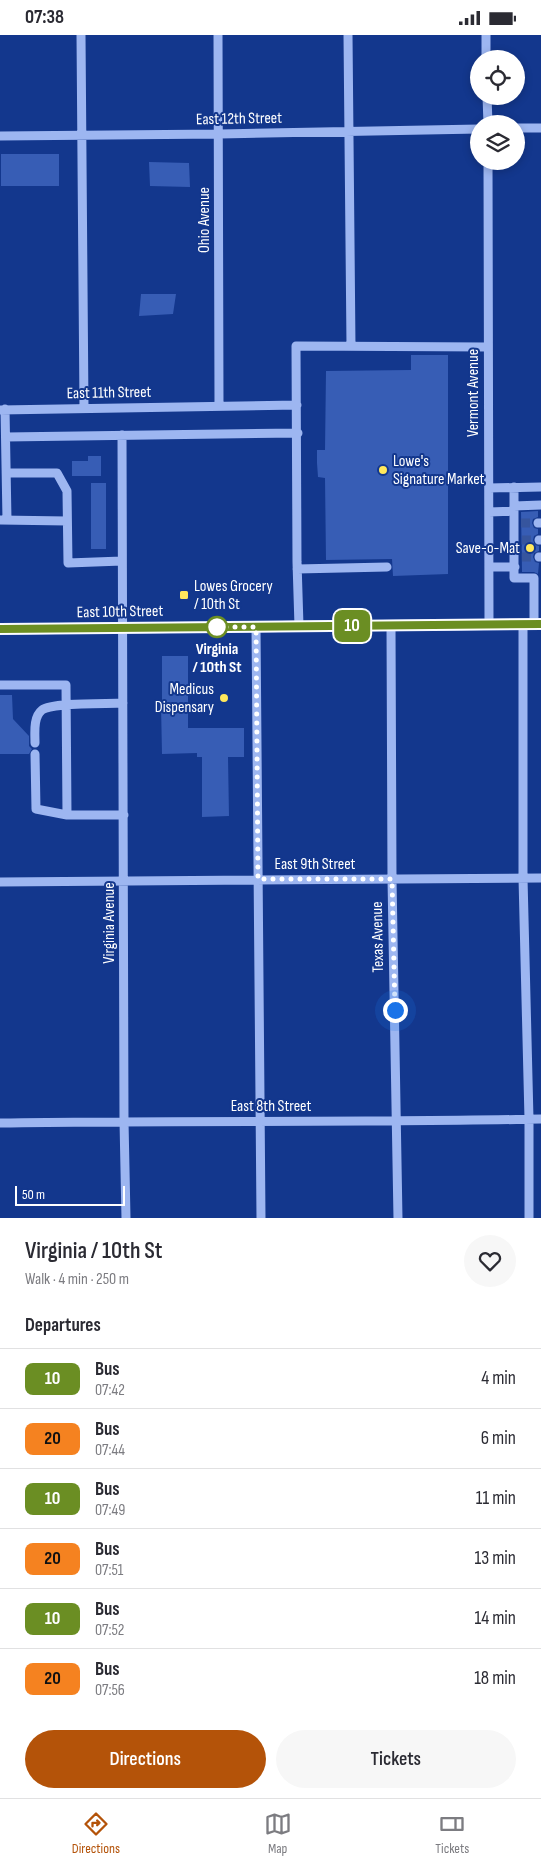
<!DOCTYPE html>
<html lang="en">
<head>
<meta charset="utf-8">
<style>
	:root { --surface:#fff; --page:#f7f7f7; --text:#2b2b33; --muted:#7c7c81; --line:#e1e1e2; --accent:#b45309 }
	body { margin:0; font-family:"Sofia Sans Condensed",sans-serif; background:var(--page); color:var(--text); height:100vh; display:flex; flex-direction:column; font-size:19px; white-space:nowrap }
	* { box-sizing:border-box; margin:0 }
	p { font-size:16px; color:var(--muted) }
	.icon { flex:none; width:28px; height:28px; fill:none; stroke:currentColor; stroke-width:2; stroke-linecap:round; stroke-linejoin:round }
	.map { position:relative; height:1183px; overflow:hidden }
	.drawer { display:flex; flex-direction:column; background:var(--surface); flex:1 }
	.drawer>* { flex:none }
	.badge { padding:0 10px; border-radius:8px; font-size:18px; line-height:32px }
	.tools { position:absolute; left:470px; top:15px; display:grid; gap:10px }
	.tools a { display:grid; place-items:center; width:55px; height:55px; border-radius:50%; background:var(--surface); box-shadow:0 2px 8px #0003; font-size:25px }
	.scale { position:absolute; left:15px; bottom:12px; width:110px; box-sizing:border-box; padding-left:5px; border:2px solid #fff; border-top:0; font-size:14px; line-height:18px; white-space:nowrap; color:#fff; -webkit-text-stroke:4px #13378d; paint-order:stroke }
	.you { position:absolute; width:25px; height:25px; margin:-12px; border:4px solid #fff; border-radius:50%; background:#1a73e8; box-shadow:0 0 0 8px #1a73e833 }
	.map>.badge { position:absolute; translate:-50% -50%; box-shadow:0 0 0 2px #fff }
	h2 { padding:0 25px; font-size:19px; line-height:45px }
	.round { display:grid; place-items:center; flex:none; width:52px; height:52px; border-radius:26px; background:var(--page) }
	.headline { display:flex; align-items:center; justify-content:space-between; height:85px; padding:0 25px }
	h1 { font-size:24px; font-weight:600; line-height:38px }
	.primary-button { display:flex; gap:10px; margin-top:auto; padding:10px 25px }
	.primary-button a { flex:1; height:58px; border-radius:30px; background:var(--accent); color:#fff; font-size:20px; font-weight:600; line-height:58px; text-align:center }
	.primary-button a+a { background:var(--page); color:var(--text) }
	ul { padding:0; list-style:none }
	li { display:flex; align-items:center; gap:15px; height:60px; padding:0 25px; border-top:1px solid var(--line) }
	li div { flex:1 }
	li b { display:block; font-size:19px }
	li em { font-style:normal }
	li .badge { min-width:55px; font-weight:700; text-align:center }
	.status { display:flex; justify-content:space-between; align-items:center; height:35px; padding:0 25px; background:var(--surface); direction:ltr }
	.status svg { height:14px; fill:currentColor }
	.menu { display:flex; justify-content:space-around; align-items:center; height:70px; border-top:1px solid var(--line); background:var(--surface); font-size:14px; color:var(--muted) }
	.menu a { display:grid; justify-items:center; gap:2px }
	.menu .active { color:var(--accent) }
	.map>svg:first-child { display:block }
</style>
</head>
<body>
<div class="status"><b>07:38</b><svg viewBox="0 0 49 12"><path d="M0 12V9h3v3zM5 12V6h3v6zM10 12V3h3v9zM15 12V0h3v12zM26 1h20v11H26zM47 4h2v5h-2z"/></svg></div>
<div class="map">
<svg width="541" height="1183" viewBox="0 0 541 1183">
	<rect width="100%" height="100%" fill="#13378d"/>
	<path fill="#375db5" d="M1,119H59V151H1Z
		M149,127L189,128L190,152L150,151Z
		M141,259H176L173,279L139,281Z
		M411,320H448V539L393,541L392,524L326,525L325,443L318,442L317,428V415H325L326,336L411,335Z
		M88,421H101V441H72V426H88Z
		M91,448H106V514H91Z
		M538,476V482L533,484L532,488L534,493L538,494V499L534,501L533,505L535,510L539,511V516L534,518L533,522L535,527L539,528L538,539L534,537H522L521,477Z
		M162,621H188V693H244V722H228L229,781L202,782V722H197V718L162,719L161,670H162Z
		M0,660H12L13,684L29,701V711L32,714L29,719H0Z"/>
	<g fill="none" stroke-linecap="round" stroke-linejoin="round">
		<path stroke="#36559e" stroke-width="9" stroke-dasharray="9 4.5" stroke-linecap="butt" d="M521,488H538
			M522,505H539
			M522,522H539"/>
		<path stroke="#9db6f1" stroke-width="9" d="M81,0L84,373
			M218,0L219,371
			M348,0L351,311
			M486,0V24
			M487,61L488,89
			M516,93H541
			M0,101L220,99L479,94
			M488,126L489,590
			M5,374L7,485
			M0,375L297,370
			M122,400L124,1086L126,1183
			M6,402L298,398
			M7,438H57L67,456L68,528L122,526
			M514,452V471
			M489,453L541,452
			M489,477L514,476
			M0,485L67,486
			M538,488H541
			M539,505H541
			M539,522H541
			M489,532H515
			M297,534L387,532
			M523,589V843L529,1084V1183
			M534,589V543H514V471L541,470
			M391,590L392,844L398,1183
			M299,591L297,527L296,311L488,312
			M256,592L261,1183
			M0,650H66L67,780
			M35,708C35,698 33,682 42,675C52,667 108,669 123,668
			M35,719L36,774L67,780H124
			M0,847L541,843
			M0,1088C180,1085 361,1088 541,1084"/>
		<path stroke="#e6ecff" stroke-width="12" d="M0,594L541,589"/>
	</g>
	<g fill="none" stroke-linecap="round" stroke-linejoin="round">
		<g stroke="#fff" stroke-width="11">
			<path id="line" d="M0,594L541,589"/>
		</g>
		<use href="#line" stroke="#6b8e23" stroke-width="8"/>
		<path stroke="#fff" stroke-width="5" stroke-dasharray="0 9" d="M217,592H256L258,844H392L395,975"/>
	</g>
	<g fill="#ffe85c" stroke="#13378d" stroke-width="2">
		<circle cx="383" cy="435" r="5"/>
		<circle cx="530" cy="513" r="5"/>
		<rect x="179" y="555" width="10" height="10" rx="2.5"/>
		<circle cx="224" cy="663" r="5"/>
	</g>
	<circle fill="#fff" stroke="#6b8e23" stroke-width="2.5" cx="217" cy="592" r="10"/>
	<g text-anchor="middle" dominant-baseline="central" stroke-width="4" stroke-linejoin="round" paint-order="stroke">
		<g font-size="16" fill="#fff" stroke="#13378d">
			<text transform="translate(239 84) rotate(-1)">East 12th Street</text>
			<text transform="translate(204 185) rotate(-90)">Ohio Avenue</text>
			<text transform="translate(109 358) rotate(-1)">East 11th Street</text>
			<text transform="translate(473 358) rotate(-90)">Vermont Avenue</text>
			<text transform="translate(120 577) rotate(-1)">East 10th Street</text>
			<text x="315" y="829">East 9th Street</text>
			<text transform="translate(109 888) rotate(-90)">Virginia Avenue</text>
			<text transform="translate(378 902) rotate(-91)">Texas Avenue</text>
			<text x="271" y="1071">East 8th Street</text>
		</g>
		<g font-size="16" fill="#fff" stroke="#13378d" text-anchor="start">
			<text x="393" y="426">Lowe's<tspan x="393" dy="18">Signature Market</tspan></text>
			<text x="520" y="513" text-anchor="end">Save-o-Mat</text>
			<text x="194" y="551">Lowes Grocery<tspan x="194" dy="18">/ 10th St</tspan></text>
			<text x="214" y="654" text-anchor="end">Medicus<tspan x="214" dy="18">Dispensary</tspan></text>
		</g>
		<g font-size="16" font-weight="bold" fill="#fff" stroke="#13378d">
			<text x="217" y="614">Virginia<tspan x="217" dy="18">/ 10th St</tspan></text>
		</g>
	</g>
</svg>
<div class="tools">
<a><svg class="icon" aria-label="locate" viewBox="0 0 24 24"><circle cx="12" cy="12" r="6"/><path d="M12 2v4M12 18v4M2 12h4M18 12h4"/></svg></a>
<a><svg class="icon" aria-label="layers" viewBox="0 0 24 24"><path d="M12 4l9 5-9 5-9-5zM3 14l9 5 9-5"/></svg></a>
</div>
<div class="scale">50 m</div>
<div class="you" style="left:395px;top:975px"></div>
<b class="badge" style="left:352px;top:591px;background:#6b8e23;color:#fff">10</b>
</div>
<section class="drawer">
<div class="headline"><div><h1>Virginia / 10th St</h1><p>Walk · 4 min · 250 m</p></div><a class="round"><svg class="icon" aria-label="heart" viewBox="0 0 24 24"><path d="M12 20l-8-8c-3-5 5-10 8-4 3-6 11-1 8 4z"/></svg></a></div>
<h2>Departures</h2>
<ul>
<li><span class="badge" style="background:#6b8e23;color:#fff">10</span><div><b>Bus</b><p>07:42</p></div><em>4 min</em></li>
<li><span class="badge" style="background:#f58220;color:#111">20</span><div><b>Bus</b><p>07:44</p></div><em>6 min</em></li>
<li><span class="badge" style="background:#6b8e23;color:#fff">10</span><div><b>Bus</b><p>07:49</p></div><em>11 min</em></li>
<li><span class="badge" style="background:#f58220;color:#111">20</span><div><b>Bus</b><p>07:51</p></div><em>13 min</em></li>
<li><span class="badge" style="background:#6b8e23;color:#fff">10</span><div><b>Bus</b><p>07:52</p></div><em>14 min</em></li>
<li><span class="badge" style="background:#f58220;color:#111">20</span><div><b>Bus</b><p>07:56</p></div><em>18 min</em></li>
</ul>
<div class="primary-button"><a>Directions</a><a>Tickets</a></div>
</section>
<nav class="menu">
<a class="active"><svg class="icon" aria-label="directions" viewBox="0 0 24 24"><path d="M12 3l9 9-9 9-9-9zM9 14v-3h6M13 9l2 2-2 2"/></svg>Directions</a>
<a><svg class="icon" aria-label="map" viewBox="0 0 24 24"><path d="M3 6l6-2 6 2 6-2v14l-6 2-6-2-6 2zM9 4v14M15 6v14"/></svg>Map</a>
<a><svg class="icon" aria-label="tickets" viewBox="0 0 24 24"><path d="M3 7h18v10H3zM15 7v10"/></svg>Tickets</a>
</nav>
</body>
</html>
